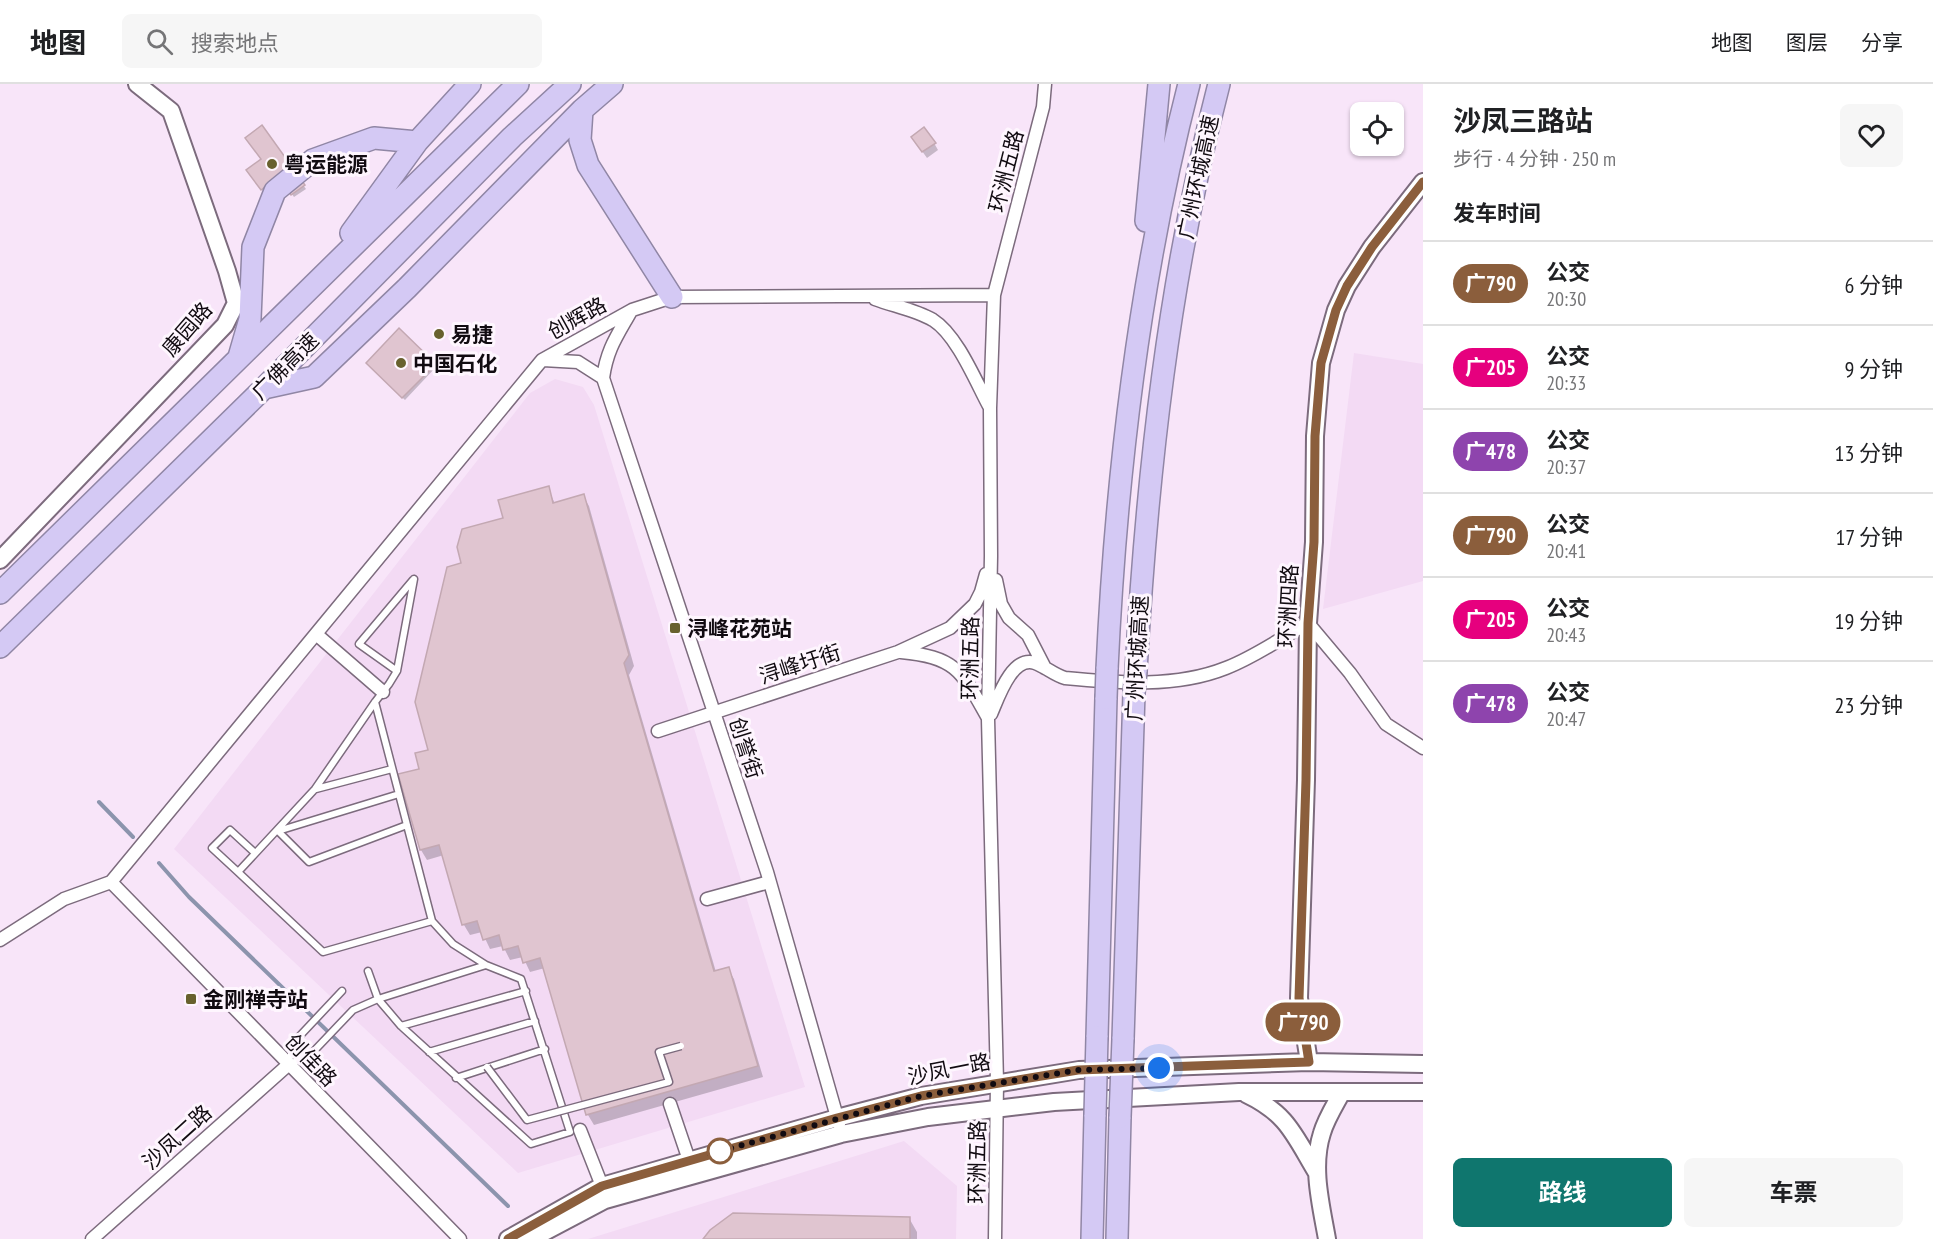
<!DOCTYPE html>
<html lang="zh">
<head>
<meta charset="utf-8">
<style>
	:root { --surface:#fff; --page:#f6f6f6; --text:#202124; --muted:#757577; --line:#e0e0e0; --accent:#0f766e }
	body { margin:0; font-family:"PT Sans Narrow","Noto Sans SC",sans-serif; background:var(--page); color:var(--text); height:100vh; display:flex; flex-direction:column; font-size:22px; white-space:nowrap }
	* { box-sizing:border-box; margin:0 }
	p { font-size:20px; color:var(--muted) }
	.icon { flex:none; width:33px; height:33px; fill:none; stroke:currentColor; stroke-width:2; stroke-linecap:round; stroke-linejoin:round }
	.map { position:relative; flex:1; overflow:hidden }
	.sheet { display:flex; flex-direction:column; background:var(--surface); width:510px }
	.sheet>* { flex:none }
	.badge { padding:0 12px; border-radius:20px; font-size:21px; line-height:39px }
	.tools { position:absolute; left:1350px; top:18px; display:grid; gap:12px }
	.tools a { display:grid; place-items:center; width:54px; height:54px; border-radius:9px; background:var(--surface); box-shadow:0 2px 4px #0004; font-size:30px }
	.you { position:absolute; width:30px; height:30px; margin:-15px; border:4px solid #fff; border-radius:50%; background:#1a73e8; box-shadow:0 0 0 9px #1a73e833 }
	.map>.badge { position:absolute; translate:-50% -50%; box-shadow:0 0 0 3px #fff }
	h2 { padding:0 30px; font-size:22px; line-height:54px }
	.round { display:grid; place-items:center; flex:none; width:63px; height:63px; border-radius:9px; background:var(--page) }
	.overview { display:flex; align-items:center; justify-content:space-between; height:102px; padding:0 30px }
	h1 { font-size:28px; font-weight:700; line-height:45px }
	.action { display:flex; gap:12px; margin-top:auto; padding:12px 30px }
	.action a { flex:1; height:69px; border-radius:9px; background:var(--accent); color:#fff; font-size:24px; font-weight:700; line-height:69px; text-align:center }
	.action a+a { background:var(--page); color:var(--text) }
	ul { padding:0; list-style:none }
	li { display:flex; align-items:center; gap:18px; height:84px; padding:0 30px; border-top:2px solid var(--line) }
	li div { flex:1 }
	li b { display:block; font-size:22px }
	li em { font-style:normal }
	li .badge { min-width:66px; font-weight:700; text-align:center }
	header { display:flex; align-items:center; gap:36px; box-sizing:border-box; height:84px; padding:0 30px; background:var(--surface); border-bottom:2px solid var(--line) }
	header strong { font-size:28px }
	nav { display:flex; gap:33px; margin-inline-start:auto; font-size:21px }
	.search { width:420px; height:54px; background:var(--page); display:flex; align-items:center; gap:15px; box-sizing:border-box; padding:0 21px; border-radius:9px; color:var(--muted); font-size:22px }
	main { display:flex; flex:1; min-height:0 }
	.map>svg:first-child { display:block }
</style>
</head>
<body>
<header>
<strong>地图</strong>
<div class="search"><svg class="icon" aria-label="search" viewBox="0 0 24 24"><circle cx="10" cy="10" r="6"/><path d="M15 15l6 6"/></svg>搜索地点</div>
<nav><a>地图</a><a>图层</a><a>分享</a></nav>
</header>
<main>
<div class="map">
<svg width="1423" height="1155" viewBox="0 0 1423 1155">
	<rect width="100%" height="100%" fill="#f8e5f9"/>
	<path fill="#f3daf4" d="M1354,269L1423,280V497L1323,525Z
		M555,295L583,303L594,321L805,1003L518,1089L174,765L530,309Z
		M904,1057L957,1102L956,1155H588Z"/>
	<path fill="#0003" d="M262,44L306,105L294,113L281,95L264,108L248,86L262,76Z
		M934,59L938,66L927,74L917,60Z
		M435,280L436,283L405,316L369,282Z
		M548,404L555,420L583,412L589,422L634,582L629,591L716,888L728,885L734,895L763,993L594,1041L588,1031L545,884L530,888L523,873L510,876L503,862L490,865L482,848L470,851L464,841L444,771L427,776L421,766L400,691L421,686L430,667L463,480L505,435Z
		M909,1134L917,1148V1155H705Z"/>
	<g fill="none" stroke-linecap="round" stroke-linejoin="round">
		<path stroke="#8c94ad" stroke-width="4" d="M99,718L133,753
			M159,779L189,813L508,1122"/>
	</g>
	<path fill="#e0c5d0" stroke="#c3a8b2" stroke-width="1.5" d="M262,41L305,101L291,111L278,93L261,106L246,86L261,75L245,54Z
		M924,43L936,59L922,68L911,53Z
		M399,244L436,280L402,314L366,279Z
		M549,402L553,419L584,410L629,571L624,579L714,887L729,883L758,982L586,1031L540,874L523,879L518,862L503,866L499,851L483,856L477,837L462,841L439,761L420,766L398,690L419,685L415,669L428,666L415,618L447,483L461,479L457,463L462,445L503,434L498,416Z
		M733,1129L910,1133V1155H703L710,1146Z"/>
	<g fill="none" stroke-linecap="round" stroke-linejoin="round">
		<g stroke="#7c6b7d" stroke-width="9">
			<path id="lane" d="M414,495L397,587L389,600L375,618L315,705L238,788L323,868L432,837
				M397,587L359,560L413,496
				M375,618L432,837L453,860L486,881
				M316,705L392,685
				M399,710L278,747L309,778L407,741
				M238,788L212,764L230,746L255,769
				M401,942L526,907
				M429,968L535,937
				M288,980L295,957L342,907
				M289,981L313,968L353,926L378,915L486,881L521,895L570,1048L531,1060L401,942L378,915L368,887
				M456,994L545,965"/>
		</g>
		<g stroke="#7c6b7d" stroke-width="15">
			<path id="street" d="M875,215C894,222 916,226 933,236C957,251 976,298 989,322
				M631,227C617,252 607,265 603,294L767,788L839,1040
				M543,276L578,278L603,294
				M996,496L1001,520L1009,534L1028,551L1045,584
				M316,550L383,608
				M901,568C957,573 962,588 988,634
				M991,630C998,614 1012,571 1035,579C1046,583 1054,591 1065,594C1118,599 1176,604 1226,584C1255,573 1281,554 1308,539L1350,589L1386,640L1423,664
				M658,647L898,568L950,544L975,520L981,508L986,490
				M111,798L460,1155
				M707,815L769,798
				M0,856L64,815L111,798L542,276L632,226L672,213L994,211
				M670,1020L689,1076
				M580,1046L602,1102
				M92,1155L288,981
				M995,1155L997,998L988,635L991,472L990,324L994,211L1043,23L1045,0"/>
		</g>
		<g stroke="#7c6b7d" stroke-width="20">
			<path id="secondary" d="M0,476L225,241L236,219L227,187L171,27L137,0
				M1309,978L1299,914L1306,696L1308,539L1314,458L1315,352L1321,279L1336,226L1347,202L1372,163L1423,98
				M1246,1010C1288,1030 1294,1051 1317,1089
				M508,1155L602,1102L837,1034L921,1012L1079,986L1309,978L1423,980
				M531,1155L605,1116L841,1050L928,1033L1054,1018L1239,1008H1423
				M1327,1155C1321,1121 1311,1083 1322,1049C1326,1035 1335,1021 1342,1008"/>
		</g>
		<g stroke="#9086a5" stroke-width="24">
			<path id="highway" d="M582,26L580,56L588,81L672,213
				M1146,137L1159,0
				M351,149L417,58L470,0
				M239,273L250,235L253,163L275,107L313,76L374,54L417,58
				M264,304L314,293L407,204L582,26L612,0
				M0,509L518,0
				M0,563L264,304L512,53L570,0
				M1107,585C1116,390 1140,190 1189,0
				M1136,587C1147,389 1169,192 1219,0
				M1097,953L1106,614
				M1123,955L1134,609
				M1092,1155L1095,1031
				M1117,1155L1120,1033"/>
		</g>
		<use href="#lane" stroke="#fff" stroke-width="6"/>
		<use href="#street" stroke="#fff" stroke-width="12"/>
		<use href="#secondary" stroke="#fff" stroke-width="16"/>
		<use href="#highway" stroke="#d4c9f4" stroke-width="21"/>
		<g stroke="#7c6b7d" stroke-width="9" stroke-linecap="butt">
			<path id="lane-bridge" d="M487,983L527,1036L669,998L659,968L681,962"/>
		</g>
		<g stroke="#9086a5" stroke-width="24" stroke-linecap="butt">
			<path id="highway-bridge" d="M1134,609L1136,587
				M1106,614L1107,585
				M1095,1031L1097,953
				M1120,1033L1123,955"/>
		</g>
		<use href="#lane-bridge" stroke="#fff" stroke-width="6"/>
		<use href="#highway-bridge" stroke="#d4c9f4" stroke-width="21"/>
	</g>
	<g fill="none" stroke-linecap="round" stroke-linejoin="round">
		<g stroke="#fff" stroke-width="14">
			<path id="line" d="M508,1155L602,1102L837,1034L921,1012L1078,986L1309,978L1299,914L1306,696L1308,539L1314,458L1315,352L1321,279L1336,226L1347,202L1372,163L1423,98"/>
		</g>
		<use href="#line" stroke="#8b5e3c" stroke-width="9"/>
		<path stroke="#110b11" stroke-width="6" stroke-dasharray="0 10.8" d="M720,1067L710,1070L921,1012L1078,986L1159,984"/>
	</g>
	<g fill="#68612e" stroke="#fef6fe" stroke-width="2">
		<circle cx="272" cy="80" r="6"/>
		<circle cx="439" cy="250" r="6"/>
		<circle cx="401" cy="279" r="6"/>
		<rect x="669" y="538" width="12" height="12" rx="3"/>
		<rect x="185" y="909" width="12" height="12" rx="3"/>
	</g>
	<circle fill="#fff" stroke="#8b5e3c" stroke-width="3" cx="720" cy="1067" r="12"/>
	<g text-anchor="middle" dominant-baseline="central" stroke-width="6" stroke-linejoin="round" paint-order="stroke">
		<g font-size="21" font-weight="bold" fill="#110b11" stroke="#fef6fe" text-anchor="start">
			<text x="284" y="80">粤运能源</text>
			<text x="451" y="250">易捷</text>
			<text x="413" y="279">中国石化</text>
			<text x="687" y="544">浔峰花苑站</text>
			<text x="203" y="915">金刚禅寺站</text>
		</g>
		<g font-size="21" fill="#110b11" stroke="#fef6fe">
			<text transform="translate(1006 87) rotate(-76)">环洲五路</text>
			<text transform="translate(1198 93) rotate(-78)">广州环城高速</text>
			<text transform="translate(577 234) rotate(-29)">创辉路</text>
			<text transform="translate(187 245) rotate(-49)">康园路</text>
			<text transform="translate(285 282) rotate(-45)">广佛高速</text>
			<text transform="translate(1288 522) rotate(-87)">环洲四路</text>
			<text transform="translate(970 574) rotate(-89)">环洲五路</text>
			<text transform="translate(1137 574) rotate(-87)">广州环城高速</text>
			<text transform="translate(800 580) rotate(-18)">浔峰圩街</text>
			<text transform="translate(746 664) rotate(72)">创誉街</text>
			<text transform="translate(311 976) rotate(46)">创佳路</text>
			<text transform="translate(949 985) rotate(-11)">沙凤一路</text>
			<text transform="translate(177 1053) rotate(-42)">沙凤二路</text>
			<text transform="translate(977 1078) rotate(-89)">环洲五路</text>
		</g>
	</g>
</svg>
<div class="tools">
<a><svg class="icon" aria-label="locate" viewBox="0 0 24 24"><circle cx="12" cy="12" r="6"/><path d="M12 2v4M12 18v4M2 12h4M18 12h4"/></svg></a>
</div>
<div class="you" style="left:1159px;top:984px"></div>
<b class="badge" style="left:1303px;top:938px;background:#8b5e3c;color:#fff">广790</b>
</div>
<section class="sheet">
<div class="overview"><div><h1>沙凤三路站</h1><p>步行 · 4 分钟 · 250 m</p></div><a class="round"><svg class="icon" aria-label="heart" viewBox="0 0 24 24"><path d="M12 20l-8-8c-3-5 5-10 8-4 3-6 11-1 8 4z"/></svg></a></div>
<h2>发车时间</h2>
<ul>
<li><span class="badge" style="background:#8b5e3c;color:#fff">广790</span><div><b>公交</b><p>20:30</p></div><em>6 分钟</em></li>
<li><span class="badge" style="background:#e6007e;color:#fff">广205</span><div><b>公交</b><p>20:33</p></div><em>9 分钟</em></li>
<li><span class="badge" style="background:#8e44ad;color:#fff">广478</span><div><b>公交</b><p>20:37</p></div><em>13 分钟</em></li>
<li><span class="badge" style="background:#8b5e3c;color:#fff">广790</span><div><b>公交</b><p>20:41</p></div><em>17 分钟</em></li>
<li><span class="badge" style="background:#e6007e;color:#fff">广205</span><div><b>公交</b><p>20:43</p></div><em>19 分钟</em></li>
<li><span class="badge" style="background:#8e44ad;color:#fff">广478</span><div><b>公交</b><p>20:47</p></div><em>23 分钟</em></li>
</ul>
<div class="action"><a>路线</a><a>车票</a></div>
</section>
</main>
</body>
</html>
